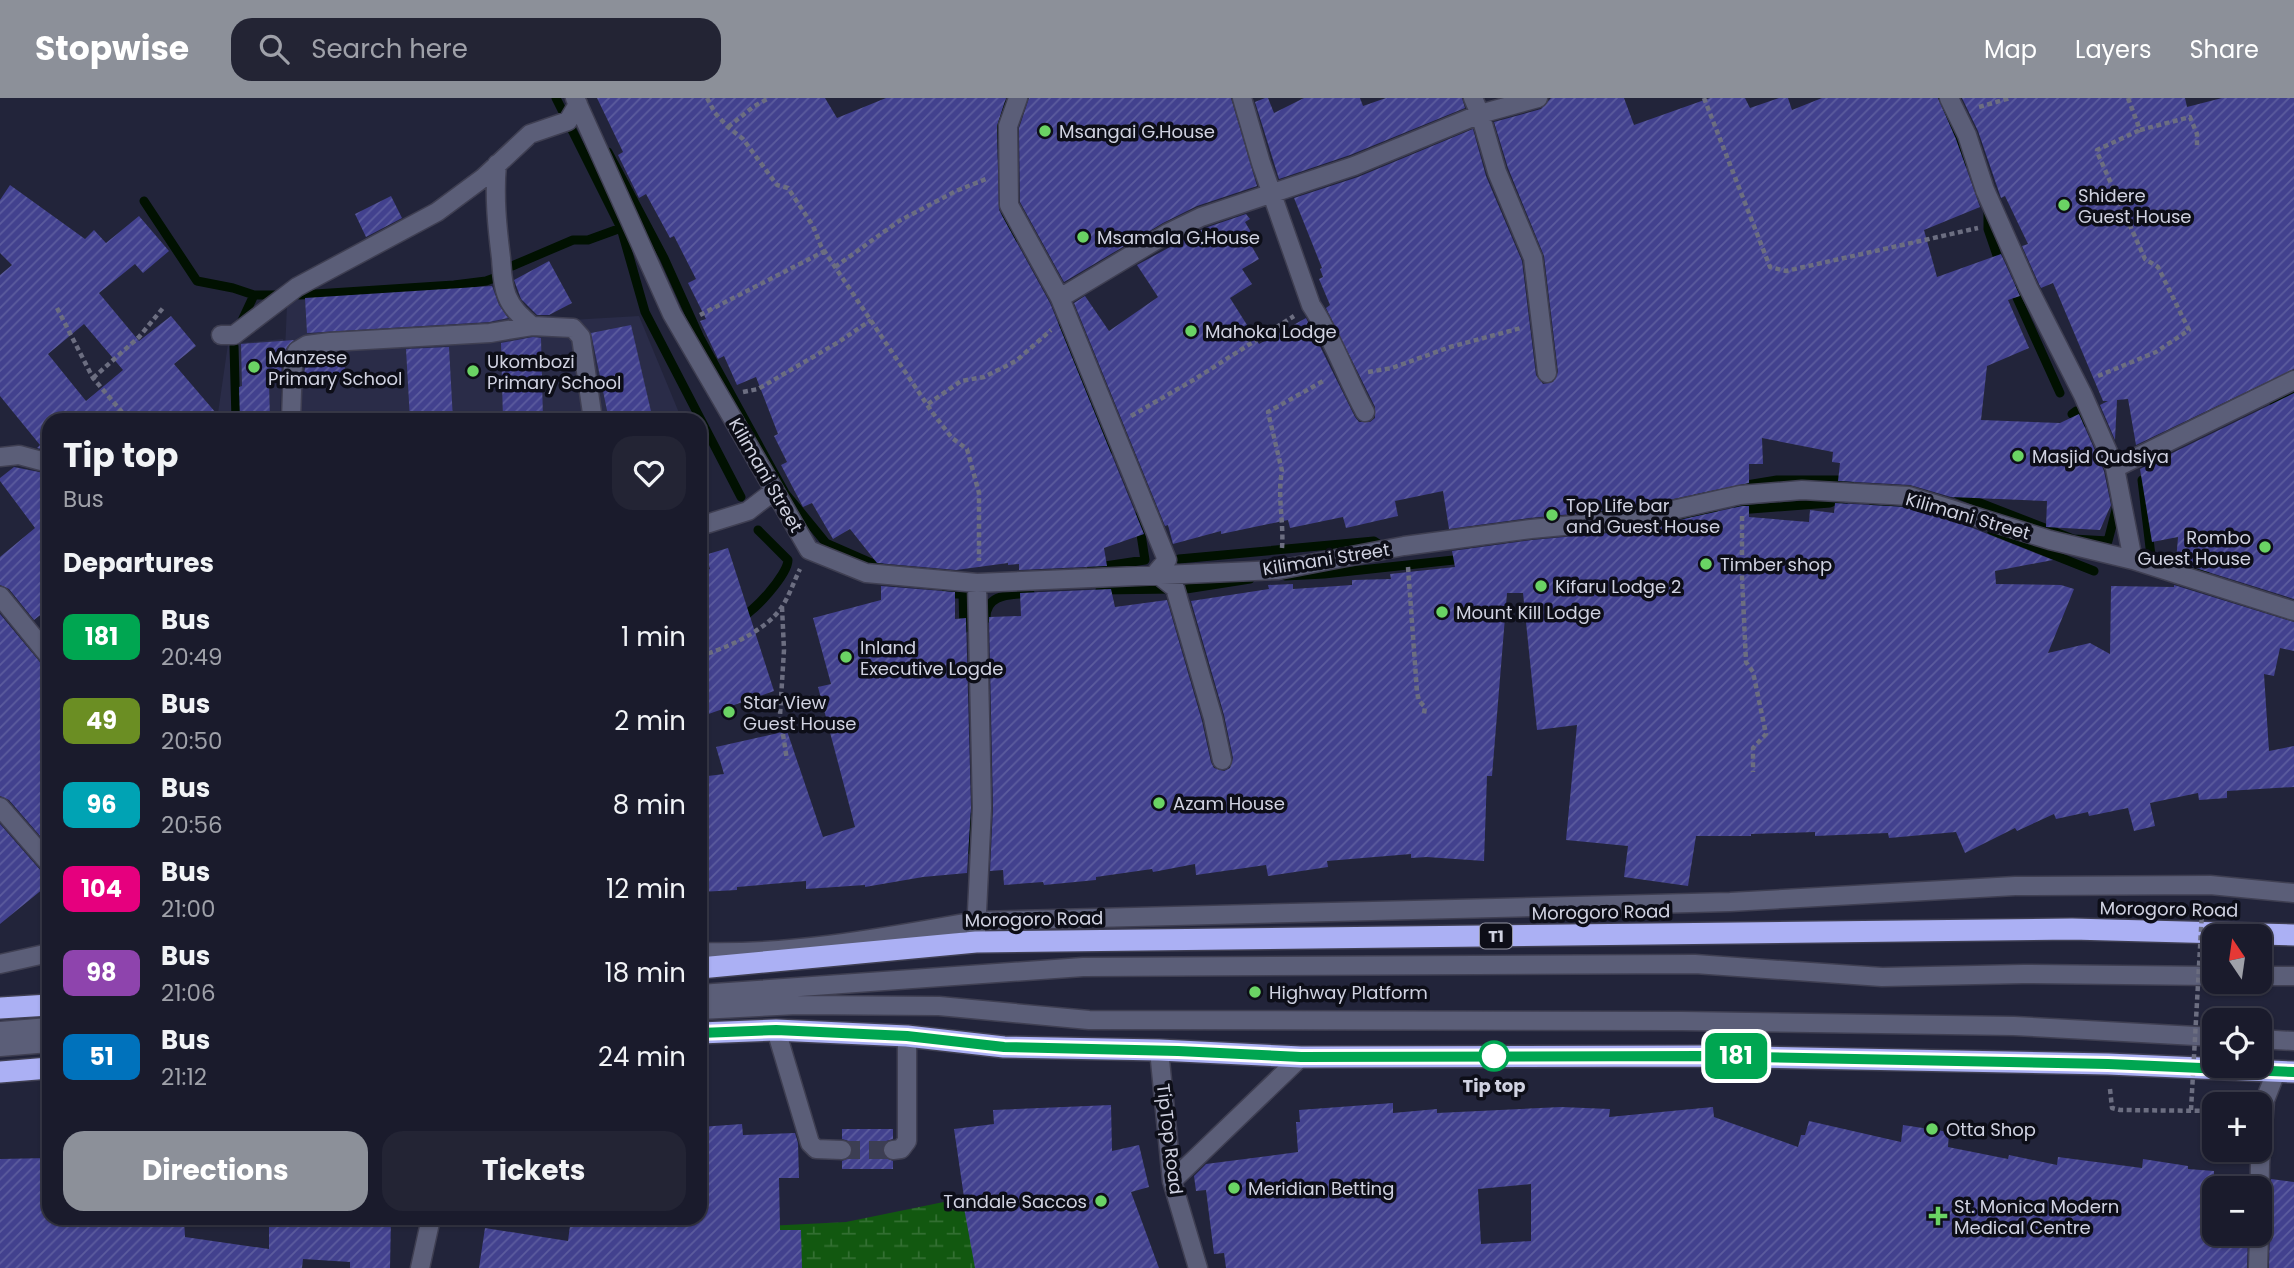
<!DOCTYPE html>
<html lang="en">
<head>
<meta charset="utf-8">
<style>
	:root { --surface:#1a1b2c; --page:#232434; --text:#f1f3f6; --muted:#9fa1a9; --line:#383948; --accent:#8c9099 }
	body { margin:0; font-family:Poppins,sans-serif; background:var(--page); color:var(--text); height:100vh; display:flex; flex-direction:column; font-size:26px; white-space:nowrap }
	* { box-sizing:border-box; margin:0 }
	p { font-size:23px; color:var(--muted) }
	.icon { flex:none; width:38px; height:38px; fill:none; stroke:currentColor; stroke-width:2; stroke-linecap:round; stroke-linejoin:round }
	.map { position:relative; flex:1; overflow:hidden }
	.side { position:absolute; left:42px; top:315px; width:665px; height:812px; display:flex; flex-direction:column; background:var(--surface); border-radius:21px; box-shadow:0 2px 5px #0004,0 0 0 2px var(--line) }
	.side>* { flex:none }
	.badge { padding:0 14px; border-radius:10px; font-size:24px; line-height:46px }
	.needle { width:46px; rotate:347deg }
	.tools { position:absolute; left:2202px; top:826px; display:grid; gap:14px }
	.tools a { display:grid; place-items:center; width:70px; height:70px; border-radius:14px; background:var(--surface); box-shadow:0 2px 5px #0004,0 0 0 2px var(--line); font-size:35px }
	.map>.badge { position:absolute; translate:-50% -50%; box-shadow:0 0 0 4px #fff }
	h2 { padding:0 21px; font-size:26px; line-height:63px }
	.round { display:grid; place-items:center; flex:none; width:74px; height:74px; border-radius:21px; background:var(--page) }
	.summary { display:flex; align-items:center; justify-content:space-between; height:119px; padding:0 21px }
	h1 { font-size:33px; font-weight:700; line-height:52px }
	.action { display:flex; gap:14px; margin-top:auto; padding:14px 21px }
	.action a { flex:1; height:80px; border-radius:21px; background:var(--accent); color:#fff; font-size:28px; font-weight:700; line-height:80px; text-align:center }
	.action a+a { background:var(--page); color:var(--text) }
	ul { padding:0; list-style:none }
	li { display:flex; align-items:center; gap:21px; height:84px; padding:0 21px }
	li div { flex:1 }
	li b { display:block; font-size:26px }
	li em { font-style:normal }
	li .badge { min-width:77px; font-weight:700; text-align:center }
	header { display:flex; align-items:center; gap:42px; box-sizing:border-box; height:98px; padding:0 35px; background:var(--accent); color:#fff }
	header strong { font-size:33px }
	nav { display:flex; gap:38px; margin-inline-start:auto; font-size:24px }
	.search { width:490px; height:63px; background:var(--page); display:flex; align-items:center; gap:18px; box-sizing:border-box; padding:0 24px; border-radius:21px; color:var(--muted); font-size:26px }
	.map>svg:first-child { display:block }
</style>
</head>
<body>
<header>
<strong>Stopwise</strong>
<div class="search"><svg class="icon" aria-label="search" viewBox="0 0 24 24"><circle cx="10" cy="10" r="6"/><path d="M15 15l6 6"/></svg>Search here</div>
<nav><a>Map</a><a>Layers</a><a>Share</a></nav>
</header>
<div class="map">
<svg width="2294" height="1170" viewBox="0 0 2294 1170">
	<defs>
		<pattern id="wetland-marsh" width="20" height="14" patternUnits="userSpaceOnUse" patternTransform="scale(1.75)"><rect width="20" height="14" fill="#125810"/><path d="M1 5h8M5 5V1M11 12h8M15 12V8" fill="none" stroke="#336f32"/></pattern>
		<pattern id="building-hatch" width="6" height="6" patternUnits="userSpaceOnUse" patternTransform="scale(1.75)"><rect width="6" height="6" fill="#42418e"/><path d="M-1 1l2-2M0 6l6-6M5 7l2-2" fill="none" stroke="#5c5c9e"/></pattern>
	</defs>
	<rect width="100%" height="100%" fill="#22243a"/>
	<path fill="#2a2c48" d="M488,189H505L536,224L639,218L682,322H282L287,207L303,199Z
		M283,241L280,322H217L228,246Z"/>
	<path fill="url(#wetland-marsh)" d="M973,1098L994,1170H745L749,1129L846,1124Z"/>
	<g fill="none" stroke-linecap="round" stroke-linejoin="round">
		<path stroke="#011101" stroke-width="9" d="M556,0L621,130L645,214L741,399
			M1939,0L1967,64
			M608,54L664,160L700,240L785,395L826,445L883,470
			M1000,69C998,39 986,24 1012,3V0
			M144,103L197,183L233,190L254,197H282
			M1005,110L1007,123L1017,139
			M1988,113V131L2000,166
			M512,168L573,142H588L621,130
			M2013,191L2060,295
			M300,197L454,187L486,183L497,179
			M1063,224L1066,243L1113,351
			M240,227L254,197
			M234,248L236,322
			M2274,305L2294,294
			M2072,316L2076,313L2081,315L2087,325
			M2142,382L2151,458L2206,472
			M1698,395L1777,382H1850
			M1957,396L2073,441L2108,443L2117,408
			M1873,404L1932,413
			M1738,412L1830,405L1838,401L1845,402
			M1585,419L1622,410
			M1668,421L1714,415
			M1991,432L2094,473
			M1580,439L1613,430
			M1179,461L1374,443L1380,447L1384,446
			M1085,477L1089,476L1092,470L1145,462L1140,430L1143,423L1140,415
			M1285,478L1324,476L1463,461
			M1186,491L1250,481
			M1100,492L1173,491
			M945,496H963L964,531
			M739,520C753,516 788,476 788,462L758,432
			M986,521C985,495 1011,497 1030,495
			M968,718L972,753"/>
	</g>
	<path fill="url(#building-hatch)" fill-rule="evenodd" d="M597,0H825L837,20L886,0H1006L997,28L999,112L1050,205L1144,436L1104,450L1107,468L1019,472V466L1008,467V465L956,472L877,465L850,431L833,441L812,405L803,409L781,367L787,364L774,338L778,336L756,279L737,287L724,258L718,261L700,223L706,221L688,185L696,181L674,138L670,140L646,96L639,100L618,57L623,54Z
		M1029,0H1231L1257,88L1197,108L1163,125L1064,184L1020,104L1019,30Z
		M1265,0H1268L1274,15L1304,0H1360L1363,8L1386,0H1462L1465,10L1350,57L1279,81L1255,4Z
		M1551,0H1624L1634,27L1710,0H1745L1750,10L1779,0H1788L1792,12L1822,0H1938L1956,41L1980,109L1924,132L1937,179L2001,156L2020,198L2008,202L2029,250L1987,268L1981,322L2060,325L2079,316L2104,373L2111,407L2100,432L2046,429L2047,403L1951,399L1910,387L1838,383L1840,365L1832,364L1833,354L1762,340L1763,366H1749V385L1626,411L1529,420L1449,431L1443,393L1395,403L1398,418L1346,430L1343,419L1290,430L1288,422L1221,436V433L1173,446L1168,427L1165,428L1074,205L1085,198L1109,233L1158,199L1137,167L1205,130L1246,116L1250,121L1245,124L1257,144L1251,147L1259,161L1242,171L1252,186L1230,200L1259,246L1306,220L1355,319L1359,324H1370L1375,320V309L1326,210L1330,207L1319,181L1323,179L1320,171L1322,170L1294,100L1358,79L1473,31L1486,78L1522,163L1536,277L1543,286L1553,284L1558,274L1544,158L1508,70L1494,24L1541,11Z
		M1962,0H2185L2187,9L2222,0H2294V271L2136,347L2128,301L2117,302L2115,342L2100,307L2108,303H2103L2053,185L2041,190L2038,184L2022,148L2028,146L2005,98L2001,100L1978,33Z
		M10,87L85,141L94,132L106,145L139,118L169,153L143,175L135,166L99,195L139,243L171,218L196,248L174,266L222,322H49V353L37,350L40,347L0,298V177L12,167L0,155V102ZM84,226L123,272L86,303L48,256Z
		M391,98L402,120L366,139L355,116Z
		M549,163L572,205L549,217H537L521,201L514,182Z
		M492,188L499,207L508,220L489,224L307,235L305,200Z
		M631,227L653,322H609L591,235Z
		M533,239L541,240L543,322H503L501,245Z
		M294,242L287,249L282,261L281,285L269,286L270,322H240L239,289L242,288L241,246Z
		M449,249L453,322H410L406,251Z
		M344,255L345,276L304,278L306,261L311,258Z
		M2294,295V501L2176,464L2178,439L2152,444L2140,371Z
		M14,369L49,376V510L34,522L9,491L0,487V459L35,430L0,383V380Z
		M1835,405L1907,409L1970,429L2053,462L1995,473L1996,486L2061,487L2074,491L2048,555L2090,545L2110,556L2111,488L2174,489V487L2294,524V553L2280,550L2274,578L2264,576L2269,653L2294,648V689L2227,693V700L2199,702L2198,695L2150,705L2155,728L2134,733L2128,710L2089,718L2088,714L2056,721L2054,716L2017,733L2015,730L1965,755L1956,734L1889,740L1888,735L1815,738V734L1751,736V738H1696L1688,788L1624,779L1628,748L1566,742L1577,627L1537,632L1523,495H1507L1492,678H1487L1484,763L1427,759L1411,760V756L1327,763L1328,769L1268,778L1266,767L1196,777L1195,766L1153,774L1152,771L1096,779V782L1044,787L1043,784L1004,787L1003,772L990,773L993,710L989,519L1021,518L1020,495L1111,491L1115,509L1167,502L1202,623L1211,664L1214,670L1224,673L1230,670L1233,660L1224,617L1191,503L1269,491L1268,487L1293,486V491L1352,487V482L1391,481L1390,476L1455,469L1452,453L1532,442L1629,433L1742,408H1749V419L1809,424L1810,412L1834,415Z
		M728,450L774,593L700,619V506L708,505L700,481V474L710,471L705,457Z
		M881,488L955,494V521L966,520L971,710L967,775L923,779L865,789V787L806,791V783L737,789V792L700,794V679L724,676L716,649L787,633L823,739L855,729L818,589L831,586L813,520L881,502Z
		M0,516L49,575L47,746L9,702L0,698Z
		M0,726L49,782V786L0,826Z
		M1393,1005V1015L1437,1011V1015L1561,1009L1610,1011L1609,1019L1713,1009L1714,1019L1798,1049L1801,1037H1805L1809,1023L1901,1044L1903,1027L1949,1034L1948,1049L2008,1061L2009,1057L2057,1067L2058,1059L2142,1070L2143,1061L2188,1068V1071L2214,1073V1136L2248,1138L2247,1170H1226L1224,1155L1214,1156L1206,1092L1196,1093L1194,1078L1206,1066L1298,1054L1296,1024H1300L1299,1012ZM1531,1086V1143L1481,1146L1478,1091Z
		M1111,1007L1112,1053L1139,1047L1149,1089L1131,1094L1159,1170H975L962,1099H964L954,1031L994,1026L993,1012Z
		M742,1026L743,1037L795,1035L798,1045L799,1080H779L780,1132H801L802,1170H479L485,1130L568,1143L571,1120H607L635,1124V1120H700V1029Z
		M842,1031H893V1041L886,1043L882,1053L884,1059L893,1063V1071H842V1063L851,1059L853,1052L849,1043L842,1041Z
		M49,1060V1120H184L185,1139L269,1151V1120H391L390,1170H350V1164L303,1161L302,1170H0V1061Z
		M2271,1081L2294,1084V1170H2269Z"/>
	<g fill="none" stroke-linecap="round" stroke-linejoin="round">
		<path stroke="#3c3e53" stroke-width="18" stroke-dasharray="18 9" stroke-linecap="butt" d="M842,1052H893"/>
		<g stroke="#3f3f52" stroke-width="21">
			<path id="minor" d="M575,0L672,216L809,452L866,475L977,485L1278,472L1404,448L1531,431L1628,422L1740,397L1802,392L1909,398L2050,442L2133,462L2294,513
				M1018,0L1008,28L1009,107L1060,200L1167,462L1156,475
				M1242,0L1261,65L1311,207C1333,240 1346,279 1365,314
				M1473,0L1480,16L1497,74L1533,160L1547,275
				M1949,0L1967,37L1985,92L2028,189L2083,297L2115,370L2133,462
				M497,66C494,98 497,128 501,160C502,173 502,186 507,198C512,211 522,219 532,228L573,230L581,239L593,322
				M1060,200L1168,135L1201,119L1354,68L1480,16L1538,0
				M221,237H234L297,189L437,114L483,80L530,36L568,23L578,6
				M291,322L293,265L297,253L307,247L330,244L490,235L532,228
				M0,359L19,357L49,365
				M2115,370L2294,282
				M700,428L748,413L774,393
				M1156,475L1175,490L1213,620L1222,662
				M0,498L49,558
				M0,709L49,765
				M976,834L982,710L977,485
				M700,854C792,857 886,839 976,823L1730,804L2015,788L2210,787L2294,795
				M0,866L49,855
				M2259,878H2294
				M700,896L1083,869L1695,866L1882,879L2023,876L2214,878
				M700,912L797,907L939,908L1089,922L1682,923L2014,928L2214,939
				M776,932L810,1045L816,1051L842,1052
				M0,933L49,929
				M2259,941L2294,943
				M0,949L49,945
				M1159,952L1172,1083L1198,1170
				M893,1052L901,1051L907,1043V938
				M1172,1083L1301,959
				M2259,1127L2260,1066L2265,1002L2276,974
				M420,1170L431,1120
				M2258,1170L2259,1136"/>
		</g>
		<g stroke="#3f3f52" stroke-width="24">
			<path id="highway" d="M700,870L976,844L2072,831L2294,837
				M0,910L49,907
				M700,935L776,932L907,938L1004,949L1159,952L1301,959L1702,958L2108,966L2294,974
				M0,974L49,970"/>
		</g>
		<path stroke="#6c6e81" stroke-width="4.5" stroke-dasharray="5 3.5" stroke-linecap="butt" d="M707,0L715,15L728,29L743,41L777,87L788,90L813,128L821,148L932,314L952,340L967,351L979,395V463
			M1704,0L1770,169L1786,173L1978,130
			M2128,0L2140,32L2190,19L2197,36V51
			M1979,9L2010,0
			M728,29L753,9L769,0
			M835,169L899,123L956,93L986,81
			M57,210L93,280L121,313L125,319L123,322
			M700,217L825,153
			M1368,274L1392,270L1450,249L1521,230
			M2098,278L2156,254L2189,232L2158,169L2145,161L2097,54V52L2140,32
			M93,280L139,239L163,210
			M743,294L758,291L837,245L871,222
			M928,306L961,283L984,279L1016,263L1051,232
			M1131,318L1195,281L1294,218
			M1742,418V479L1746,564L1753,574L1766,636L1753,650V674
			M1282,450C1284,424 1277,398 1282,373L1268,314L1325,282
			M1408,469L1417,594L1419,603L1425,609L1424,616
			M782,509L784,552L780,617L787,662
			M700,558C727,550 768,532 783,507C790,496 794,483 800,471
			M2110,991L2112,1010L2120,1012L2214,1013"/>
		<use href="#minor" stroke="#5b5e78" stroke-width="18"/>
		<use href="#highway" stroke="#abb0f4" stroke-width="21"/>
		<path stroke="#6c6e81" stroke-width="4.5" stroke-dasharray="5 3.5" stroke-linecap="butt" d="M2191,1012L2202,814"/>
	</g>
	<g fill="none" stroke-linecap="round" stroke-linejoin="round">
		<g stroke="#fff" stroke-width="16">
			<path id="line" d="M700,935L776,932L907,938L1004,949L1178,953L1301,959L1702,958L2108,966L2294,974"/>
		</g>
		<use href="#line" stroke="#00a651" stroke-width="10"/>
	</g>
	<g fill="#6ad364" stroke="#0d0e18" stroke-width="2.5">
		<circle cx="1045" cy="33" r="7"/>
		<circle cx="2064" cy="107" r="7"/>
		<circle cx="1083" cy="139" r="7"/>
		<circle cx="1191" cy="233" r="7"/>
		<circle cx="254" cy="269" r="7"/>
		<circle cx="473" cy="273" r="7"/>
		<circle cx="2018" cy="358" r="7"/>
		<circle cx="1552" cy="417" r="7"/>
		<circle cx="2265" cy="449" r="7"/>
		<circle cx="1706" cy="466" r="7"/>
		<circle cx="1541" cy="488" r="7"/>
		<circle cx="1442" cy="514" r="7"/>
		<circle cx="846" cy="559" r="7"/>
		<circle cx="729" cy="614" r="7"/>
		<circle cx="1159" cy="705" r="7"/>
		<circle cx="1255" cy="894" r="7"/>
		<circle cx="1932" cy="1031" r="7"/>
		<circle cx="1234" cy="1090" r="7"/>
		<circle cx="1101" cy="1103" r="7"/>
		<path d="M1934.5 1107.5h7v7h7v7h-7v7h-7v-7h-7v-7h7z"/>
	</g>
	<circle fill="#fff" stroke="#00a651" stroke-width="3.5" cx="1494" cy="958" r="14"/>
	<g text-anchor="middle" dominant-baseline="central" stroke-width="7" stroke-linejoin="round" paint-order="stroke">
		<rect fill="#0d0e18" stroke="#9697a5" stroke-width="2" x="1480" y="825.5" width="32" height="25" rx="5"/>
		<g font-size="16" font-weight="bold" fill="#d0d2e1">
			<text x="1496" y="838">T1</text>
		</g>
		<g font-size="18" fill="#d0d2e1" stroke="#0d0e18" text-anchor="start">
			<text x="1059" y="33">Msangai G.House</text>
			<text x="2078" y="97">Shidere<tspan x="2078" dy="21">Guest House</tspan></text>
			<text x="1097" y="139">Msamala G.House</text>
			<text x="1205" y="233">Mahoka Lodge</text>
			<text x="268" y="259">Manzese<tspan x="268" dy="21">Primary School</tspan></text>
			<text x="487" y="263">Ukombozi<tspan x="487" dy="21">Primary School</tspan></text>
			<text x="2032" y="358">Masjid Qudsiya</text>
			<text x="1566" y="407">Top Life bar<tspan x="1566" dy="21">and Guest House</tspan></text>
			<text x="2251" y="439" text-anchor="end">Rombo<tspan x="2251" dy="21">Guest House</tspan></text>
			<text x="1720" y="466">Timber shop</text>
			<text x="1555" y="488">Kifaru Lodge 2</text>
			<text x="1456" y="514">Mount Kill Lodge</text>
			<text x="860" y="549">Inland<tspan x="860" dy="21">Executive Logde</tspan></text>
			<text x="743" y="604">Star View<tspan x="743" dy="21">Guest House</tspan></text>
			<text x="1173" y="705">Azam House</text>
			<text x="1269" y="894">Highway Platform</text>
			<text x="1946" y="1031">Otta Shop</text>
			<text x="1248" y="1090">Meridian Betting</text>
			<text x="1087" y="1103" text-anchor="end">Tandale Saccos</text>
			<text x="1954" y="1108">St. Monica Modern<tspan x="1954" dy="21">Medical Centre</tspan></text>
		</g>
		<g font-size="18" fill="#d0d2e1" stroke="#0d0e18">
			<text transform="translate(766 377) rotate(60)">Kilimani Street</text>
			<text transform="translate(1968 418) rotate(16)">Kilimani Street</text>
			<text transform="translate(1326 461) rotate(-9)">Kilimani Street</text>
			<text transform="translate(2169 811) rotate(1)">Morogoro Road</text>
			<text transform="translate(1601 814) rotate(-1)">Morogoro Road</text>
			<text transform="translate(1034 821) rotate(-1)">Morogoro Road</text>
			<text transform="translate(1170 1041) rotate(83)">TipTop Road</text>
		</g>
		<g font-size="18" font-weight="bold" fill="#d0d2e1" stroke="#0d0e18">
			<text x="1494" y="987">Tip top</text>
		</g>
	</g>
</svg>
<div class="tools">
<a><svg class="needle" viewBox="-14 -14 28 28"><path d="M0-13l5 13h-10z" fill="#e53935"/><path d="M0 13l5-13h-10z" fill="#9fa1a9"/></svg></a>
<a><svg class="icon" aria-label="locate" viewBox="0 0 24 24"><circle cx="12" cy="12" r="6"/><path d="M12 2v4M12 18v4M2 12h4M18 12h4"/></svg></a>
<a>+</a>
<a>−</a>
</div>
<b class="badge" style="left:1736px;top:958px;background:#00a651;color:#fff">181</b>
<section class="side">
<div class="summary"><div><h1>Tip top</h1><p>Bus</p></div><a class="round"><svg class="icon" aria-label="heart" viewBox="0 0 24 24"><path d="M12 20l-8-8c-3-5 5-10 8-4 3-6 11-1 8 4z"/></svg></a></div>
<h2>Departures</h2>
<ul>
<li><span class="badge" style="background:#00a651;color:#fff">181</span><div><b>Bus</b><p>20:49</p></div><em>1 min</em></li>
<li><span class="badge" style="background:#6b8e23;color:#fff">49</span><div><b>Bus</b><p>20:50</p></div><em>2 min</em></li>
<li><span class="badge" style="background:#00a3b4;color:#fff">96</span><div><b>Bus</b><p>20:56</p></div><em>8 min</em></li>
<li><span class="badge" style="background:#e6007e;color:#fff">104</span><div><b>Bus</b><p>21:00</p></div><em>12 min</em></li>
<li><span class="badge" style="background:#8e44ad;color:#fff">98</span><div><b>Bus</b><p>21:06</p></div><em>18 min</em></li>
<li><span class="badge" style="background:#0072bc;color:#fff">51</span><div><b>Bus</b><p>21:12</p></div><em>24 min</em></li>
</ul>
<div class="action"><a>Directions</a><a>Tickets</a></div>
</section>
</div>
</body>
</html>
